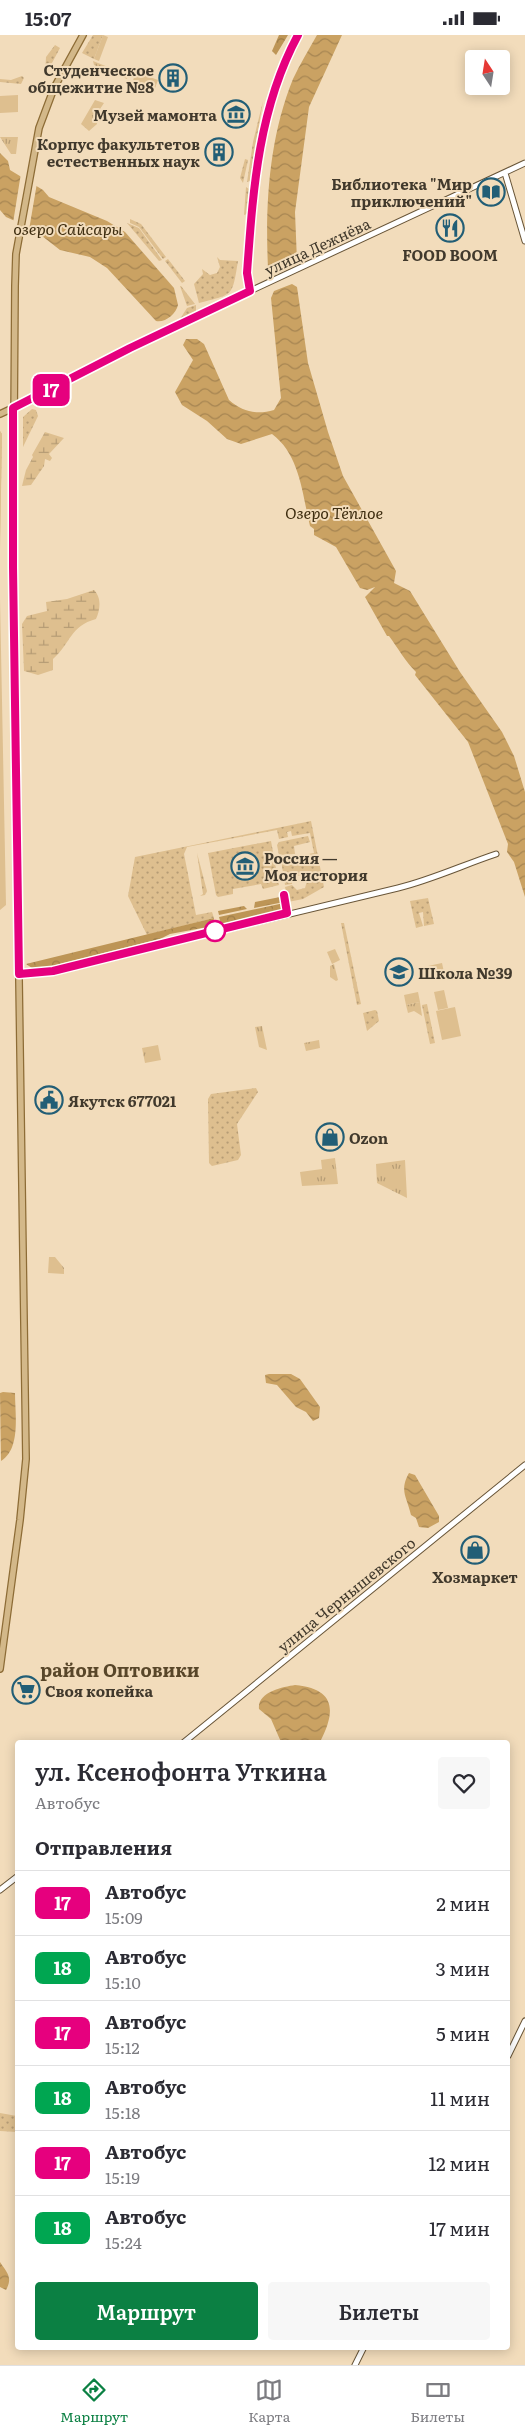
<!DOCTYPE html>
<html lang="ru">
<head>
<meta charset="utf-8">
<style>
	:root { --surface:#fff; --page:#f7f7f7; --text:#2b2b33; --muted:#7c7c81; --line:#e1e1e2; --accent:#0b8043 }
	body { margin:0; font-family:Literata,serif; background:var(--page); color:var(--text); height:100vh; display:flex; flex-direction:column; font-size:19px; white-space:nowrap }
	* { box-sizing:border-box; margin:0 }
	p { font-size:16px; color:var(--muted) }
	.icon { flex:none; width:28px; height:28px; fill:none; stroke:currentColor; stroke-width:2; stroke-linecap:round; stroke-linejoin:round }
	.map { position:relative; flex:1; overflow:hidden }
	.sheet { position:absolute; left:15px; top:1705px; width:495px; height:610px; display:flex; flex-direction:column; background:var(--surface); border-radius:5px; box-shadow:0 2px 12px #0003 }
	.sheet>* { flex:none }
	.badge { padding:0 10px; border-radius:8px; font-size:18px; line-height:32px }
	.needle { width:32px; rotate:348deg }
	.controls { position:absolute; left:465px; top:15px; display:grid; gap:10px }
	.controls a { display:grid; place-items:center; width:45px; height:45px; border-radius:5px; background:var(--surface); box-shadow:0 2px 12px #0003; font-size:25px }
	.map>.badge { position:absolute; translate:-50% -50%; box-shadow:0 0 0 2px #fff }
	h2 { padding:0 20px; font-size:19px; line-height:45px }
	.round { display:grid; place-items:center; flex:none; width:52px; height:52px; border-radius:5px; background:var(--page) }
	.overview { display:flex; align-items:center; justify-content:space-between; height:85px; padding:0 20px }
	h1 { font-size:24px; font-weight:600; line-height:38px }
	.cta { display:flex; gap:10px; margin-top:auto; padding:10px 20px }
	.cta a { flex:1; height:58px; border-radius:5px; background:var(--accent); color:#fff; font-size:20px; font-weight:600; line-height:58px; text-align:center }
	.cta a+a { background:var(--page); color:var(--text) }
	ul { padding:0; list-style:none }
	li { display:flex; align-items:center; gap:15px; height:65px; padding:0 20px; border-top:1px solid var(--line) }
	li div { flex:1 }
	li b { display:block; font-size:19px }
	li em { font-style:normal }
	li .badge { min-width:55px; font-weight:700; text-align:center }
	.status { display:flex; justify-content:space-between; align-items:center; height:35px; padding:0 25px; background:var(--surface); direction:ltr }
	.status svg { height:14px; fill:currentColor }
	.menu { display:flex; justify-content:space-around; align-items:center; height:70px; border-top:1px solid var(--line); background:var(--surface); font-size:14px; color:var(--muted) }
	.menu a { display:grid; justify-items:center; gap:2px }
	.menu .current { color:var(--accent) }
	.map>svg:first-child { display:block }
</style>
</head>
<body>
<div class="status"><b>15:07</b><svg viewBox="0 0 49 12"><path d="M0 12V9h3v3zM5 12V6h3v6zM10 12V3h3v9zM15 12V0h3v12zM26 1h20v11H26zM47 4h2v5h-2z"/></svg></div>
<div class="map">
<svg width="525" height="2330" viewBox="0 0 525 2330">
	<defs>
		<pattern id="grass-dots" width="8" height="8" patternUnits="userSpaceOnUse" patternTransform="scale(1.25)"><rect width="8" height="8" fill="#debf8f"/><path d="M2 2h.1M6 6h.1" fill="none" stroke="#b69c75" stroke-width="1.8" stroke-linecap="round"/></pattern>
		<pattern id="forest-crowns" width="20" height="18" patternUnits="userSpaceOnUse" patternTransform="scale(1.25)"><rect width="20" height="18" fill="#bd9556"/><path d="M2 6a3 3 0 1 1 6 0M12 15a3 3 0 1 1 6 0" fill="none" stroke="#9b7b47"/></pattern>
		<pattern id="wetland-marsh" width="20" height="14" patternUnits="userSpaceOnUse" patternTransform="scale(1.25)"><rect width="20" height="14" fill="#debf8f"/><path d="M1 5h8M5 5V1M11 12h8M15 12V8" fill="none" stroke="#b69c75"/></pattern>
		<pattern id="park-tufts" width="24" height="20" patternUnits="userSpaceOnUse" patternTransform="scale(1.25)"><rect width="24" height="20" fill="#debf8f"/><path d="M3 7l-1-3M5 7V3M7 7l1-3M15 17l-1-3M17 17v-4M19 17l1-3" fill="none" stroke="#b69c75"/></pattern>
		<pattern id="water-waves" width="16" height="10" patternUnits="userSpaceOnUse" patternTransform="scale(1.25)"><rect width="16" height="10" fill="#caa263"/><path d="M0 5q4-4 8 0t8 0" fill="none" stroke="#a68552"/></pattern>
	</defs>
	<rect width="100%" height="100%" fill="#f2dcbb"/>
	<path fill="url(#grass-dots)" d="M93,0H103L94,24L82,18Z
		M55,10L60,13L45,41L46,22Z
		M22,41L24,43L21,49L0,47V44L11,45Z
		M263,66L250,146L247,147L253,107Z
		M245,124L248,125L243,148L240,143Z
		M246,152L249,154L247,179L244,180Z
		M130,184L141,189L166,222L163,224L139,192L130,188Z
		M127,188L139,193L162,225L159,226Z
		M217,222L220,225L238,226C232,262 234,259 199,268L194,249L203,239L202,234L210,240L217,238L220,232Z
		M168,224L185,246L182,248L165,226Z
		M180,251H181L195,269L187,271Z
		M196,270V278L178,287L187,273Z
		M32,374L36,375L38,381L23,412V382Z
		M0,396L2,399L0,516Z
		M311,786L324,852L303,864L288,867L285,852L292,850L297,855L305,853L307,846L303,841C297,839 293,842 292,849L285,850L281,825L285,824L288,830L286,823L314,818L310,798L292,801L291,796L287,797L288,802L279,804L277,795L187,812L184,819L196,880L212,877L214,883L147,900L128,861L135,822Z
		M308,801L310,807L294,811L295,819L279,820L277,810L279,807Z
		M271,806L279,850L263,854L261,849L233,854V859L218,862L216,860L208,818Z
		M197,818L207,856L205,860L200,861L203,859Z
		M428,863L434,889L424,891L423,877L419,878L423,891L416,893L410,866Z
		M341,888H344L361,969L357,970Z
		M427,969L435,1008L430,1009L422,970Z
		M375,975L377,976L379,986L367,996L363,978Z
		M256,1053L258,1057L237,1089L241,1120L238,1125L212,1131L209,1128L208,1064L211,1059Z
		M0,2078L17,2081V2097L0,2096Z"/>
	<path fill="url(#forest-crowns)" d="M279,0H288L276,20L272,16Z
		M280,862L284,867L254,873L255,867Z
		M284,868L285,874L221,889L219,882Z
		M244,871L247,874L219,880L218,876Z
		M214,883L213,891L170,899L160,904L44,933H32L26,929Z"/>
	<path fill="url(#wetland-marsh)" d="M45,397L64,403L49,419L52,423L50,426L45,424L44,431L31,450L22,451L26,435L33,422L32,420Z
		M94,555C102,563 100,575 96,584C70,591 71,608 53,624V635L38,640L24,636L22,589L27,581L47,576L46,567L67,564Z"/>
	<path fill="url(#park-tufts)" d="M103,0L108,2L99,26L94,24Z
		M93,26L128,40L127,44L94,30Z
		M95,65L104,68L96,80L97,89L89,96L81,89Z
		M0,102H18L16,119H11Z
		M334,929L338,945L336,946L330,942V931Z
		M420,967L422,981L414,976L408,978L406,970Z
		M262,991L267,1015L259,1012L255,992Z
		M319,1005L320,1013L306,1016L304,1008Z
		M158,1010L161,1025L145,1028L142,1013Z
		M335,1123L338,1149L302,1151L300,1137L322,1134L321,1125Z
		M405,1125L407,1163L377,1148L376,1129Z
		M49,1222H55L64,1233V1239L48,1238Z"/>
	<path fill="#debf8f" d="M136,37L158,45L154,56L132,48Z
		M18,60V77L0,78V61Z
		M0,396L2,399L0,502Z
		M0,564L6,870L0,875Z
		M335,914L340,925L332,929L327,917Z
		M442,928L445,942L431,946L428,931Z
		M444,955L448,973L438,975L434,957Z
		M418,957L420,967L406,970L404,960Z
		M455,972L461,1001L442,1005L436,976Z"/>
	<path fill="url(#water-waves)" d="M317,0H342L309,72L295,177L297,226L268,233C265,170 269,103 293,44C300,29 309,14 317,0Z
		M0,118L8,126L10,135L43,155L49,162L107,186L125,197L174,253L178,270C176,279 165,288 156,286L107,233L90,222L60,215L33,194L6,182L0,175Z
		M292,249L297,252L308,328L328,397L343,441L396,536L394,548L410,556L460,637L502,697L514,721L525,757V862L514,827L507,817L508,809L468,707L415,640L416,637C405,626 398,613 389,601H387L365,562L375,552L367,555L360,553L336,512L314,500V494L310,491C302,458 300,420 272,399L241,409L227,404L207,386L182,370L175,357L193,325L183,310L186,304H197L204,309L229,365C243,377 257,380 274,375L281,363L271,263L274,256Z
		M269,1339H291L300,1344L320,1372L319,1383L313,1386L306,1377L296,1372L277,1350L266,1348L265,1340Z
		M3,1357L15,1358C15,1379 21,1414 1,1426L0,1358Z
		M409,1438L415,1440L439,1481V1487L428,1493L419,1492L416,1483L411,1480C407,1462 399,1456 409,1438Z
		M295,1650C336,1654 336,1676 320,1707H281L271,1684L259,1674C257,1657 283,1652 295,1650Z
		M0,2227C7,2238 13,2242 6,2255L0,2252Z"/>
	<path fill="#f2dcbb" d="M21,138L37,148L29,195L13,188Z"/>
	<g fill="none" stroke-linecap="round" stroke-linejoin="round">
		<g stroke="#685538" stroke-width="7">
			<path id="secondary" d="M505,138L525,206
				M250,256L247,238C254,156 258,75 298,0
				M13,373L130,313L250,256L525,128
				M19,939L53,936L398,853C431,845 463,830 496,819
				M183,1708L525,1430
				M0,1855L18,1841
				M508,2021L525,1986
				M355,2330L364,2312"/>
		</g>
		<g stroke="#8d6c36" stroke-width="8">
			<path id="primary" d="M0,379L13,373
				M0,1634L20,1485L26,1424L13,532L15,251L16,219L39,93L54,53L83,0"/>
		</g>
		<use href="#secondary" stroke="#fff" stroke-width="5"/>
		<use href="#primary" stroke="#d3b889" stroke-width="5.5"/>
	</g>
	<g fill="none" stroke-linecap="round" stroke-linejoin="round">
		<g stroke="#fff" stroke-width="11">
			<path id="line" d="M284,860L287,878L53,936L19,939L13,532V373L130,313L250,256L247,238C253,156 258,74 298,0"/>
		</g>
		<use href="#line" stroke="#e6007e" stroke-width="8"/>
	</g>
	<defs>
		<g id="building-ring" transform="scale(1.4375)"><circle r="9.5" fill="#f2dcbb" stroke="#225e76" stroke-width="1.5"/><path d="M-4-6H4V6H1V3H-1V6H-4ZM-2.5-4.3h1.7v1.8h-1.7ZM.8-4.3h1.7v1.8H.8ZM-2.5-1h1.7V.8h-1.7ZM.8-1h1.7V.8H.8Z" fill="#225e76"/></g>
		<g id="museum-ring" transform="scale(1.4375)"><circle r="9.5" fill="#f2dcbb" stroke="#225e76" stroke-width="1.5"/><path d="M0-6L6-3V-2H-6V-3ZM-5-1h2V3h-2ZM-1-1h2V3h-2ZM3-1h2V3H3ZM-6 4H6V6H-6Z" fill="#225e76"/></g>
		<g id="library-ring" transform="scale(1.4375)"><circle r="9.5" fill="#f2dcbb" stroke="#225e76" stroke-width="1.5"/><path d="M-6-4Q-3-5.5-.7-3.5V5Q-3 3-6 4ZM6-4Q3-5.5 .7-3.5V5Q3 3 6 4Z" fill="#225e76"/></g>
		<g id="restaurant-ring" transform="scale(1.4375)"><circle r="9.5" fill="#f2dcbb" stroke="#225e76" stroke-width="1.5"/><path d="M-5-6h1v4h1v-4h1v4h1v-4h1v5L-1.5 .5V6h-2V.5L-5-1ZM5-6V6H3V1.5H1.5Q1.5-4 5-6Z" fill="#225e76"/></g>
		<g id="school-ring" transform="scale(1.4375)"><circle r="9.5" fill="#f2dcbb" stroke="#225e76" stroke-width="1.5"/><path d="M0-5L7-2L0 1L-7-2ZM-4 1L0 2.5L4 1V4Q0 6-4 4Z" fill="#225e76"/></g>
		<g id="civic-ring" transform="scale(1.4375)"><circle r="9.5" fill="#f2dcbb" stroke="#225e76" stroke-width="1.5"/><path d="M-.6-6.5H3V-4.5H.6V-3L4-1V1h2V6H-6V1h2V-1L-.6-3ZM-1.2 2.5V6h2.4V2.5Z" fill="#225e76"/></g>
		<g id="shop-ring" transform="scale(1.4375)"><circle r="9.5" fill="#f2dcbb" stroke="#225e76" stroke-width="1.5"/><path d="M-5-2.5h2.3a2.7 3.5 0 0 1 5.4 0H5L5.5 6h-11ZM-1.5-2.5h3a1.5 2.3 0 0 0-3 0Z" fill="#225e76"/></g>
		<g id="supermarket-ring" transform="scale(1.4375)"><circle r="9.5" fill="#f2dcbb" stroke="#225e76" stroke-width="1.5"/><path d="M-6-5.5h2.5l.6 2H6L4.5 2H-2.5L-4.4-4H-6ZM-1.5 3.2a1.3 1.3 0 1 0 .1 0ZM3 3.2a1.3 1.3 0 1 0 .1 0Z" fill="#225e76"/></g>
	</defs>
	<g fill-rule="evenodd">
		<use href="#building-ring" x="173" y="43"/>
		<use href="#museum-ring" x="236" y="79"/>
		<use href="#building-ring" x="219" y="117"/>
		<use href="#library-ring" x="491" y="157"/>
		<use href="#restaurant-ring" x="450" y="193"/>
		<use href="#museum-ring" x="245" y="831"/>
		<use href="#school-ring" x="399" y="937"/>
		<use href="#civic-ring" x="49" y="1065"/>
		<use href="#shop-ring" x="330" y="1102"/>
		<use href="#shop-ring" x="475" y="1515"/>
		<use href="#supermarket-ring" x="26" y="1655"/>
	</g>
	<circle fill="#fff" stroke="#e6007e" stroke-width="2.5" cx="215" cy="896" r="10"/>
	<g text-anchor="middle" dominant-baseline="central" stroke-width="4" stroke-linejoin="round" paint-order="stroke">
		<g font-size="15" font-weight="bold" fill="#41392c" stroke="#f2dcbb" text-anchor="start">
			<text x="154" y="34" text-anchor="end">Студенческое<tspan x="154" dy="17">общежитие №8</tspan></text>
			<text x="217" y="79" text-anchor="end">Музей мамонта</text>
			<text x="200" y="108" text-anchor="end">Корпус факультетов<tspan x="200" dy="17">естественных наук</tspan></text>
			<text x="472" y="148" text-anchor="end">Библиотека "Мир<tspan x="472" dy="17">приключений"</tspan></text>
			<text x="450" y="219" text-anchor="middle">FOOD BOOM</text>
			<text x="264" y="822">Россия —<tspan x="264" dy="17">Моя история</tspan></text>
			<text x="418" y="937">Школа №39</text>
			<text x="68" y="1065">Якутск 677021</text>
			<text x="349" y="1102">Ozon</text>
			<text x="475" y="1541" text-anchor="middle">Хозмаркет</text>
			<text x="45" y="1655">Своя копейка</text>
		</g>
		<g font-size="15" fill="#41392c" stroke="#f2dcbb">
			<text transform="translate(317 211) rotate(-25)">улица Дежнёва</text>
			<text transform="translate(346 1559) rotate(-39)">улица Чернышевского</text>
		</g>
		<g font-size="16" font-style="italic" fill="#3e2d10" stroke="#f2dcbb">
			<text x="68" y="193">озеро Сайсары</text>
			<text x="334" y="477">Озеро Тёплое</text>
		</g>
		<g font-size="18" font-weight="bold" fill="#584629" stroke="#f2dcbb">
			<text x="120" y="1634">район Оптовики</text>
		</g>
	</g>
</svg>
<div class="controls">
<a><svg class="needle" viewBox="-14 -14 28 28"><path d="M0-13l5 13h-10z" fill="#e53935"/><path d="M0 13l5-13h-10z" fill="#7c7c81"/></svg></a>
</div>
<b class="badge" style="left:51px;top:355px;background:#e6007e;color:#fff">17</b>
<section class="sheet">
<div class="overview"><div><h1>ул. Ксенофонта Уткина</h1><p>Автобус</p></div><a class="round"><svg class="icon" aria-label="heart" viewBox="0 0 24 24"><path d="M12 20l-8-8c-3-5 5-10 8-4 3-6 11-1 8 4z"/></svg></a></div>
<h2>Отправления</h2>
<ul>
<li><span class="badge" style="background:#e6007e;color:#fff">17</span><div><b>Автобус</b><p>15:09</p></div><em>2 мин</em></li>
<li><span class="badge" style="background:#00a651;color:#fff">18</span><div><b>Автобус</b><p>15:10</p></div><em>3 мин</em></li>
<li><span class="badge" style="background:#e6007e;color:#fff">17</span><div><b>Автобус</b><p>15:12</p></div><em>5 мин</em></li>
<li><span class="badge" style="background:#00a651;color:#fff">18</span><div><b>Автобус</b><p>15:18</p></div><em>11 мин</em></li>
<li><span class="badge" style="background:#e6007e;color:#fff">17</span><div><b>Автобус</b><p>15:19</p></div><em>12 мин</em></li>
<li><span class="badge" style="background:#00a651;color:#fff">18</span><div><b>Автобус</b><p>15:24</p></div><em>17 мин</em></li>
</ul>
<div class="cta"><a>Маршрут</a><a>Билеты</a></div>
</section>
</div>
<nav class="menu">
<a class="current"><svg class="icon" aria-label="directions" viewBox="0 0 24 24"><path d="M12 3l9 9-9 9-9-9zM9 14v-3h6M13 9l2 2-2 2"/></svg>Маршрут</a>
<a><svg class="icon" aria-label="map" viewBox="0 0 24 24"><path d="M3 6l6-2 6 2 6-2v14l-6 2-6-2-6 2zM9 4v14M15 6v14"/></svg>Карта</a>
<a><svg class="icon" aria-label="tickets" viewBox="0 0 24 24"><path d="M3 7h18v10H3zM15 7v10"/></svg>Билеты</a>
</nav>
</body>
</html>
